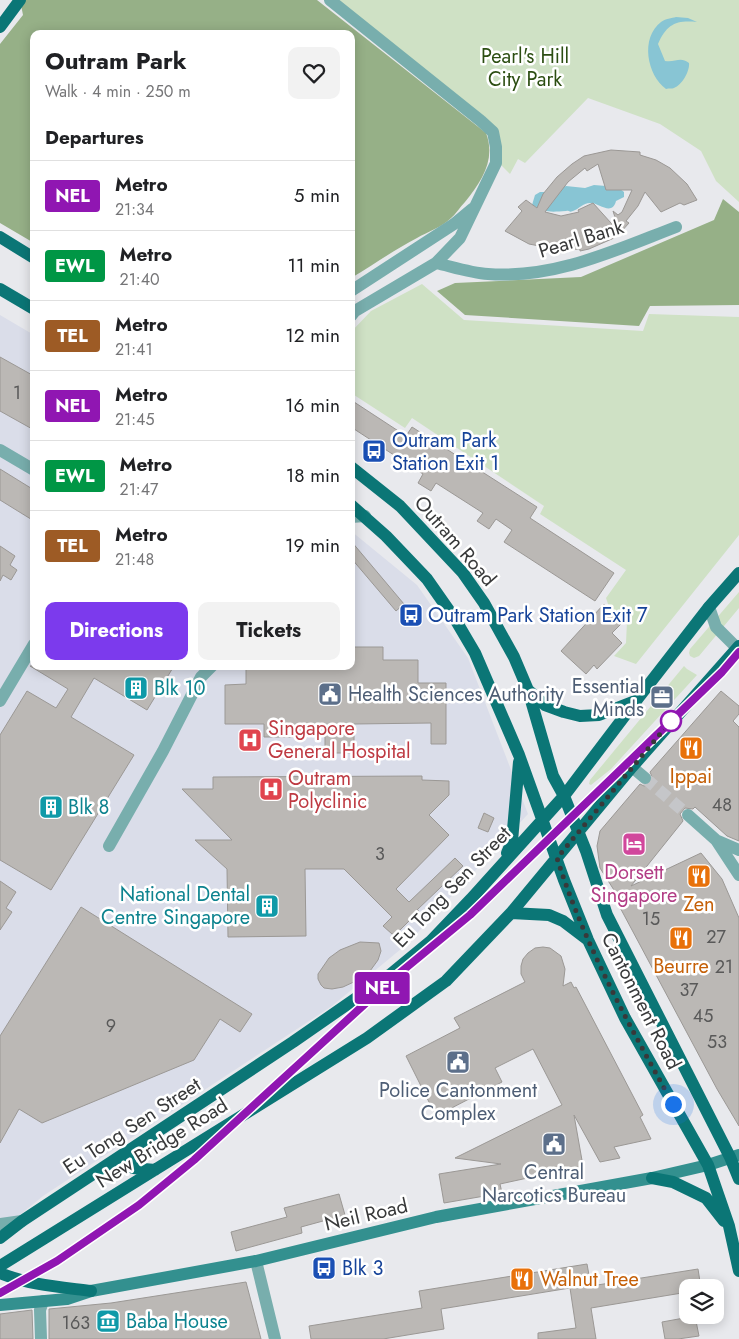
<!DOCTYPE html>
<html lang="en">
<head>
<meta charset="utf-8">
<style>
	:root { --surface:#fff; --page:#f2f2f2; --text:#202124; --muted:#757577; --line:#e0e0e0; --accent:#7c3aed }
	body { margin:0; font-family:Jost,sans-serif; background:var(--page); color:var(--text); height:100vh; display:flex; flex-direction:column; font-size:19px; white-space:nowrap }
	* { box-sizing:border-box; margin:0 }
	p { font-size:16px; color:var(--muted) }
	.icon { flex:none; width:28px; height:28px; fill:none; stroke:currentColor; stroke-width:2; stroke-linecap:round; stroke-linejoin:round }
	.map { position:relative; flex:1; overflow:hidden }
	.panel { position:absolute; left:30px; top:30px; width:325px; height:640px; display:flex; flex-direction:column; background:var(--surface); border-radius:10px; box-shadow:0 2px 12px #0003 }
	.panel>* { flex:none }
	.badge { padding:0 10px; border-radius:4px; font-size:18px; line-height:32px }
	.tools { position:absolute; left:679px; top:1279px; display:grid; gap:10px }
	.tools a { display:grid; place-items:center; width:45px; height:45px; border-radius:10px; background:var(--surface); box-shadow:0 2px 12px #0003; font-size:25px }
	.you { position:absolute; width:25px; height:25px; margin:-12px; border:4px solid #fff; border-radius:50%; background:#1a73e8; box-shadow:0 0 0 8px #1a73e833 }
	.map>.badge { position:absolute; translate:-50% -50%; box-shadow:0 0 0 2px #fff }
	h2 { padding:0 15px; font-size:19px; line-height:45px }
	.round { display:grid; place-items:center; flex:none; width:52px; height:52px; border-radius:10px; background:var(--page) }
	.head { display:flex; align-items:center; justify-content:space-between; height:85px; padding:0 15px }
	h1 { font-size:24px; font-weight:700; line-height:38px }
	.cta { display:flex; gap:10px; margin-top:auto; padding:10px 15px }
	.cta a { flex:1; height:58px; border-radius:10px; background:var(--accent); color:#fff; font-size:20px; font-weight:700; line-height:58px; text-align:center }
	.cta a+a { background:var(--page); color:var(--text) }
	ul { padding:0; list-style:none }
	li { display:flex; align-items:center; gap:15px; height:70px; padding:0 15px; border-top:1px solid var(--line) }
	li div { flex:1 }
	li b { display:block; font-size:19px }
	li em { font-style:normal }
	li .badge { min-width:55px; font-weight:700; text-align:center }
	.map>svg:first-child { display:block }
</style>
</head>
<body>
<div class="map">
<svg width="739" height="1339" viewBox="0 0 739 1339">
	<rect width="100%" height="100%" fill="#e8e9ed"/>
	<path fill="#dadde9" d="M0,315L34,335V666H351V531L417,585L468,658L528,814L407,944L332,1006L43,1196L0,1231Z"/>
	<path fill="#cfe1c5" d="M337,0H739V202L716,181L701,151L660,124L588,98L525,163L518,159L510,174L501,165V147Z
		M422,284L464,320L643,331L649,314L739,317V535L636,664L614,656L626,643L627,621L610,610L606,598L626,570L540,514L544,506L412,418L405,428L351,393V332L371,311Z
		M739,592V608L699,656L694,658L690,656L689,653L690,649Z
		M684,666L687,669L697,675L611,769L591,785L589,784L590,780Z"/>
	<path fill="#96b087" d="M20,0H317L486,133C496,159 482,181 465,202C460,207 456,214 450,219C442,227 427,232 417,238C394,250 373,265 351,278V34H34V243L0,223V44L23,15Z
		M723,199L739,212V305L650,306L639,326L465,315L437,291L455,283L581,277L714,220Z"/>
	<path fill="#88c5d4" d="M676,17L688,18L697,22C676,20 667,24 658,44L665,61C675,63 680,56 689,63C690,71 682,85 674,88C672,89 669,88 666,89C647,75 640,38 661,22C665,19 672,18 676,17Z
		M594,185L606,186L607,190L620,189L624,192V197L616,201C612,217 598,202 590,203C583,203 579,209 573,211C568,213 571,210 566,211C551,212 545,213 532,205L535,195L540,192H551L566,186L585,188Z"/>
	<path fill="#bbb8b5" stroke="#9b9895" d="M611,150L640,152V155L656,160L670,168L687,184L697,200L684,205L680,203L661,212L645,192L638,206L626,221L629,223L620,233L613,211L618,215L622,212L632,190H606L598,164L587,171L585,168L568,182L545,212L561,216L579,212L578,210L593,203L620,233L614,238L589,249L580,251V249L560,250L529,244L505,231L522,211L518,207L526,200L537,208L543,194L557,177L572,164L584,156Z
		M0,357L34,376V430L0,411Z
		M351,400L406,436L412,427L537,507L530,518L614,573L595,601L504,542L512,530L496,519L489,529L477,521L483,513L436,483L431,491L418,483L423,474L351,427Z
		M0,469L34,490V521L0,500Z
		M351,541L404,604L396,611L351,558Z
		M0,546L15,556L10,565L17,570L11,580L3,575L0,581Z
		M604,604L623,622L612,633L622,643L597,669L594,665L586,674L561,651Z
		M351,647H383V660H418V683H446V744H431V723L354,724V753H325V724H305V737H264V724H225V685L246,684V666H351Z
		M30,666H174L147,710L94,678L71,717L134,755L51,890L0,860V735L27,691L56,708L68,689Z
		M721,691L739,706V714L733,721L739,727V841L727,836L695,807L693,809L685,808L680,814L683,821L631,886L701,853L722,879L739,918V1126L717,1089L616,900L619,898L600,868L597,846L600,831L640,784L644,786L651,784L653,779L650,772Z
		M422,776V780L449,781V795L429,815L449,835L396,889L409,902L455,858L463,866L417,910L419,911L396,934H392L383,926L392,917L344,869H305L306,936L228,937L227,869L195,840H232L182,789H213V777Z
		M484,813L494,818L488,832L478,828Z
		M0,881L16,892L6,908L12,912L0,930Z
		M81,907L252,1014L240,1032L220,1019L194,1060L42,1123L19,1109L0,1143V1036Z
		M360,942L379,943L381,951L378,960L370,971L358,980L343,987L332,989L324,988L321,985L318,979V974L329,958L340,950Z
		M543,947L550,948L561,956L565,969L563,986L571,982L574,988L576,987L643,1115L640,1117L651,1139L614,1147L620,1158L600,1162L574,1115L583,1166L500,1184L502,1193L444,1203L439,1174L501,1164L455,1158L562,1105L533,1049L495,1068L502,1082L436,1116L406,1056L460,1028L454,1018L525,982L521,974V966L523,959L528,953L535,948Z
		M339,1194L345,1215L301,1227L302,1233L236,1251L231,1232L287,1217L284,1208Z
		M587,1264L591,1286L698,1269L701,1288H688V1292L591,1308L596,1339H538V1333L576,1328L570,1288L441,1309L444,1329L383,1339H311L309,1326L422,1308L419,1291Z
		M246,1282L261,1339H49V1309L111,1303Z
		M32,1310L33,1339H0V1314Z
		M695,1316L699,1336L678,1339H665L662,1322Z"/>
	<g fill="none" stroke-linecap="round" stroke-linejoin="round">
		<path stroke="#c5c6c9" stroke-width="12" stroke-dasharray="12 6" stroke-linecap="butt" d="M645,778L688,815"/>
		<path stroke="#78aead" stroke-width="12" d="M330,0L481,121L493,132L496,147V163L460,238L436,263L355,311L351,316
			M436,263C453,267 471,273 488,274C555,279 616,250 676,227
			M351,291L454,224L472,209
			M0,450L34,470
			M351,517L365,516
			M709,607L716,627L739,650
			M0,701L34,644
			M632,767L645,778
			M688,815L716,840L739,875
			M718,841L739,850
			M109,846L163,751L201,677L212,666
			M0,1224L22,1221
			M256,1261L275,1339
			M41,1339L40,1310L43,1301"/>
		<path stroke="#33908f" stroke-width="12" d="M0,1305L67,1299L91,1291L256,1261L436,1217L652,1178L708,1165L739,1155"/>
		<path stroke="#0b7676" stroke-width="12" d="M0,27L20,0
			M0,237L34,258
			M0,289L34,309
			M351,467L400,506L463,573L484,603L514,657L528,690L553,776L564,796L586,851L607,915L730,1157L739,1179
			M351,505L386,536L427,579L455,619L475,653L519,755L564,880L588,940L625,1018L708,1165L729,1226L739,1271
			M528,690L545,705L564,712L580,716L599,715L635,701
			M507,853L512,841L519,762
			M511,913L549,915L563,921L588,940
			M130,1150L128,1159L133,1168L155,1170
			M652,1178L673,1182L706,1198L724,1221
			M0,1238L22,1221L293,1042L391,974L431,941L471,899L564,796L639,697L709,607L739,573
			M0,1266L367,1038L446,981L511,913L632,767L739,646
			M0,1273C29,1285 60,1287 91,1291"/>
	</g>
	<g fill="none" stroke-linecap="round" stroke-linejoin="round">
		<g stroke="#fff" stroke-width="11">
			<path id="line" d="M0,1293L57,1261L139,1205L194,1160L390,981L470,915L722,672L739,652"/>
		</g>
		<use href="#line" stroke="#9016b2" stroke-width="8"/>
		<path stroke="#38393a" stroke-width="5" stroke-dasharray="0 9" d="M671,721L557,858C584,944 629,1025 673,1104"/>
	</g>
	<defs>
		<g id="bus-square" transform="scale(1.25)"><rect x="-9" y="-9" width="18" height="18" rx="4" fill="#1a4fb4" stroke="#fff"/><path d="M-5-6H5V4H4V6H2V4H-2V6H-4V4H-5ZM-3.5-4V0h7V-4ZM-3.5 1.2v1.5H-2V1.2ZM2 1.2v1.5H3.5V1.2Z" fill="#fff"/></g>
		<g id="building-square" transform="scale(1.25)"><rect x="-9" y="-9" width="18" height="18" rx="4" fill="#0f9aa8" stroke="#fff"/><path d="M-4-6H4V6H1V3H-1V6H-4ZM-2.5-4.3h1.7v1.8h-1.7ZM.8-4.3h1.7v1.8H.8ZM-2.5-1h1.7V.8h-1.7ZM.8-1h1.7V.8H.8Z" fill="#fff"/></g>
		<g id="civic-square" transform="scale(1.25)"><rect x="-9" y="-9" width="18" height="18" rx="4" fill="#5c6f8a" stroke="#fff"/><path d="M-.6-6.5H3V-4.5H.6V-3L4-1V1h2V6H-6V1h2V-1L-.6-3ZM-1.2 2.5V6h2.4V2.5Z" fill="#fff"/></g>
		<g id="office-square" transform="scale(1.25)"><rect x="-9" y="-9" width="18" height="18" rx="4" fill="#5c6f8a" stroke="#fff"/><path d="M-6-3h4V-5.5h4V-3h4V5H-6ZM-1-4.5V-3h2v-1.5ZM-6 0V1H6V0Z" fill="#fff"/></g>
		<g id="hospital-square" transform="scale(1.25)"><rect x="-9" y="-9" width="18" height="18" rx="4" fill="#e0444e" stroke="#fff"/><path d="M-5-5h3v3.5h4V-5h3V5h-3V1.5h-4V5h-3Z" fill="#fff"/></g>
		<g id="restaurant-square" transform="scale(1.25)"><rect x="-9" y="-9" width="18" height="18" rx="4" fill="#e8710a" stroke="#fff"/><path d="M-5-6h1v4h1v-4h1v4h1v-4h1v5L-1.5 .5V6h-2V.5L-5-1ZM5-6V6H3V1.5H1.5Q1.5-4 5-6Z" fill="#fff"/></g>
		<g id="hotel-square" transform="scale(1.25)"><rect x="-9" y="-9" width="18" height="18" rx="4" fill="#d1479c" stroke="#fff"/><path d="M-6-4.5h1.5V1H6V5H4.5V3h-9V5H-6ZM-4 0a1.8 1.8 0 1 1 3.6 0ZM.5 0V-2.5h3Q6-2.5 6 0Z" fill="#fff"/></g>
		<g id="museum-square" transform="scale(1.25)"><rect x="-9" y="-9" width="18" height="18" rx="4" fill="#0f9aa8" stroke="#fff"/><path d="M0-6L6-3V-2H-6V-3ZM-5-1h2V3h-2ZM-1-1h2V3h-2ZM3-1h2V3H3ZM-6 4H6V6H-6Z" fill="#fff"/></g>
	</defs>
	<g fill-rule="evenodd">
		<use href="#bus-square" x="374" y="451"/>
		<use href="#bus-square" x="411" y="615"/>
		<use href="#building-square" x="136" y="688"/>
		<use href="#civic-square" x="330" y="694"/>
		<use href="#office-square" x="662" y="697"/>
		<use href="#hospital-square" x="250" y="740"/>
		<use href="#restaurant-square" x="691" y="748"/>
		<use href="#hospital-square" x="271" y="789"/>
		<use href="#building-square" x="51" y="807"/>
		<use href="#hotel-square" x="634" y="844"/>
		<use href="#restaurant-square" x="699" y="876"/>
		<use href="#building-square" x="267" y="906"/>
		<use href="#restaurant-square" x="681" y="938"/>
		<use href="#civic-square" x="458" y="1062"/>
		<use href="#civic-square" x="554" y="1144"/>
		<use href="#bus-square" x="324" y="1268"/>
		<use href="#restaurant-square" x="522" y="1279"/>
		<use href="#museum-square" x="108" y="1321"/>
	</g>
	<circle fill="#fff" stroke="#9016b2" stroke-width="2.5" cx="671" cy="721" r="10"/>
	<g text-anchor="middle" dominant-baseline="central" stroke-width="5" stroke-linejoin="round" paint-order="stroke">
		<g font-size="18" fill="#595959">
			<text x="17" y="393">1</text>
			<text x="722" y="805">48</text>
			<text x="380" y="854">3</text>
			<text x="651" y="919">15</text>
			<text x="716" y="937">27</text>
			<text x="724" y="967">21</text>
			<text x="689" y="990">37</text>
			<text x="703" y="1016">45</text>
			<text x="111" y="1026">9</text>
			<text x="717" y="1042">53</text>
			<text x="76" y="1323">163</text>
		</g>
		<g font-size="20" fill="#2c4e12" stroke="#fff">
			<text x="525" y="56">Pearl's Hill<tspan x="525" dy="23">City Park</tspan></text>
		</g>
		<g font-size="20" fill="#38393a" stroke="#fff">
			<text transform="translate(581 239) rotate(-17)">Pearl Bank</text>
			<text transform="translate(455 541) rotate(49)">Outram Road</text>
			<text transform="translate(452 887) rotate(-46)">Eu Tong Sen Street</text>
			<text transform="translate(641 1001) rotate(63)">Cantonment Road</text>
			<text transform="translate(132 1126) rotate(-33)">Eu Tong Sen Street</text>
			<text transform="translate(162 1143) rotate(-32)">New Bridge Road</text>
			<text transform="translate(366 1215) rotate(-13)">Neil Road</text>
		</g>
		<g font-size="20" fill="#164399" stroke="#fff" text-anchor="start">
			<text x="392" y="440">Outram Park<tspan x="392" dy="23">Station Exit 1</tspan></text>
			<text x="428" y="615">Outram Park Station Exit 7</text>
			<text x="342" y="1268">Blk 3</text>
		</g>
		<g font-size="20" fill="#4e5e75" stroke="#fff">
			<text x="644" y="686" text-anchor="end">Essential<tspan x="644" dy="23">Minds</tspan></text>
			<text x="348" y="694" text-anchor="start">Health Sciences Authority</text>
			<text x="458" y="1090">Police Cantonment<tspan x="458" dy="23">Complex</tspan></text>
			<text x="554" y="1172">Central<tspan x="554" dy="23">Narcotics Bureau</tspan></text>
		</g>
		<g font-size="20" fill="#0d838f" stroke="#fff" text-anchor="start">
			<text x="154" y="688">Blk 10</text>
			<text x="68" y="807">Blk 8</text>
			<text x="250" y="894" text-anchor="end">National Dental<tspan x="250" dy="23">Centre Singapore</tspan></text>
			<text x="126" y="1321">Baba House</text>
		</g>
		<g font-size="20" fill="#be3a42" stroke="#fff" text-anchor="start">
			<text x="268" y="728">Singapore<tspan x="268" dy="23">General Hospital</tspan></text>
			<text x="288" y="778">Outram<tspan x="288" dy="23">Polyclinic</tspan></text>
		</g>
		<g font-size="20" fill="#c56008" stroke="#fff">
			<text x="691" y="776">Ippai</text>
			<text x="699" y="904">Zen</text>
			<text x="681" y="966">Beurre</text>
			<text x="540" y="1279" text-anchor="start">Walnut Tree</text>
		</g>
		<g font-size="20" fill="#b23c85" stroke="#fff">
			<text x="634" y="872">Dorsett<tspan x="634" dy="23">Singapore</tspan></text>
		</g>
	</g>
</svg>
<div class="tools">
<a><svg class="icon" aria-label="layers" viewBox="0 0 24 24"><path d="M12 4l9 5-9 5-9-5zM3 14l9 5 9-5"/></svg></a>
</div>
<div class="you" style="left:673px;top:1104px"></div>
<b class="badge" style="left:382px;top:988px;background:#9016b2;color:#fff">NEL</b>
<section class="panel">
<div class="head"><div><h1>Outram Park</h1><p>Walk · 4 min · 250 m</p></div><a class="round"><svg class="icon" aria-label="heart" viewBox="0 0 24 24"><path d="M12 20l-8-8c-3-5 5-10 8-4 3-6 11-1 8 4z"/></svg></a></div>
<h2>Departures</h2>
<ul>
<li><span class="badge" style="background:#9016b2;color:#fff">NEL</span><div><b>Metro</b><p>21:34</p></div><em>5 min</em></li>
<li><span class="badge" style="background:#009645;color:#fff">EWL</span><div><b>Metro</b><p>21:40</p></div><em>11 min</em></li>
<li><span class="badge" style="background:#9d5b25;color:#fff">TEL</span><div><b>Metro</b><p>21:41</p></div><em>12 min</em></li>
<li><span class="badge" style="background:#9016b2;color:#fff">NEL</span><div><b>Metro</b><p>21:45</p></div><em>16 min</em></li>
<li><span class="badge" style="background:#009645;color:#fff">EWL</span><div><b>Metro</b><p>21:47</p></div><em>18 min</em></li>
<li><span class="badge" style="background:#9d5b25;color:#fff">TEL</span><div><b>Metro</b><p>21:48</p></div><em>19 min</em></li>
</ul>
<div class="cta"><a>Directions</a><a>Tickets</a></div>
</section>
</div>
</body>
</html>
